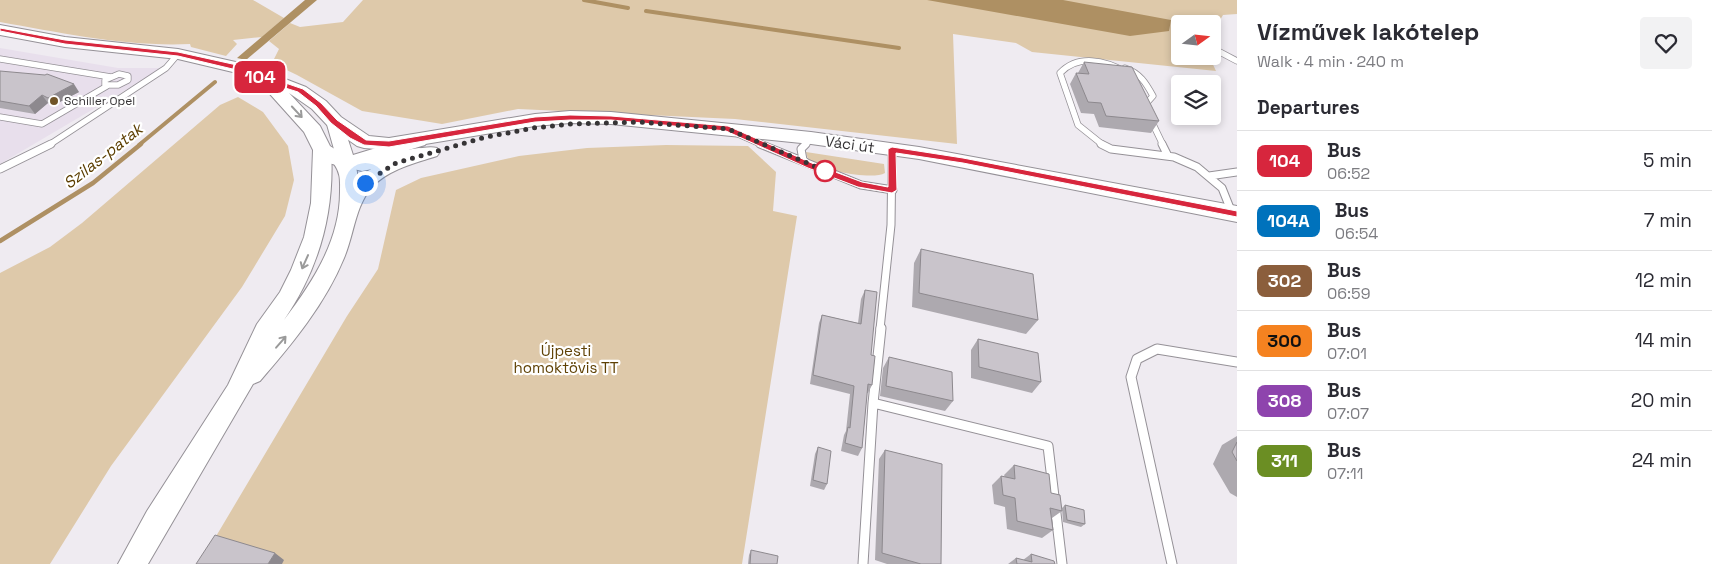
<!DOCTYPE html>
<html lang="en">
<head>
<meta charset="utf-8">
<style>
	:root { --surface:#fff; --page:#f2f2f3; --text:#2b2b33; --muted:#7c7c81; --line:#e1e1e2 }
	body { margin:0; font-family:"Space Grotesk",sans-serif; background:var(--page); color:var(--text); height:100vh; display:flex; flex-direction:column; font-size:19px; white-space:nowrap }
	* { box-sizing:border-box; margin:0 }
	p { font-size:16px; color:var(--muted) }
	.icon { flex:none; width:28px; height:28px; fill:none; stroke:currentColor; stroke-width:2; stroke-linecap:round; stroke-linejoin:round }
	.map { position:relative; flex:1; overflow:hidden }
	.details { display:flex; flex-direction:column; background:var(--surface); width:475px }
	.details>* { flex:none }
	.badge { padding:0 10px; border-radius:8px; font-size:18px; line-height:32px }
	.needle { width:32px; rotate:75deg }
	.controls { position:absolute; left:1171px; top:15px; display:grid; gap:10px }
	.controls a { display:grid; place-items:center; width:50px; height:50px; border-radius:5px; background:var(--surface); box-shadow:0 2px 8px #0003; font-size:25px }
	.you { position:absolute; width:25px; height:25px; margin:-12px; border:4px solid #fff; border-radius:50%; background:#1a73e8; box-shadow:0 0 0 8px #1a73e833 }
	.map>.badge { position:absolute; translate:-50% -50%; box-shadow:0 0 0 2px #fff }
	h2 { padding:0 20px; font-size:19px; line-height:45px }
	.round { display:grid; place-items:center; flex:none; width:52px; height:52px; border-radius:5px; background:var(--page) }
	.head { display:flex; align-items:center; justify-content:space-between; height:85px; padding:0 20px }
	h1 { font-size:24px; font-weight:600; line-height:38px }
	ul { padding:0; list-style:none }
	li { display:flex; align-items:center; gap:15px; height:60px; padding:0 20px; border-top:1px solid var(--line) }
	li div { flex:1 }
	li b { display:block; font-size:19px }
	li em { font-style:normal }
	li .badge { min-width:55px; font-weight:700; text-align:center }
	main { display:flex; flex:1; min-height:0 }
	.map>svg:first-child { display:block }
</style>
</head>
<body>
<main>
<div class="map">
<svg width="1237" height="564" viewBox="0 0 1237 564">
	<rect width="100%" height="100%" fill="#efebf1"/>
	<path fill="#e8dfec" d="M0,48L118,68H163L0,164Z"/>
	<path fill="#dec9aa" d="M0,0H253L284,18L262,37L233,40L237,44L226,56L191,47L190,44C127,47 62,33 0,22Z
		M363,0H1237V14L1223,15L1213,32L1212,24H1180V56H1209L1216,71L1032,52L1016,43L953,34L957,144L735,119L518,109L442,124L362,111L297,75L272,63L279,49L269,41L290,23L300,27L343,22Z
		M238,97L263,112L288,146L294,180L285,216L242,287L111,466L50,564H0V273L50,247L82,223L220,105Z
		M666,145L748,146L776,172L773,211L797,216L742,564H203L215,538L347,316L378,269L396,190L421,178L519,156L587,148Z
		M806,152L884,164L885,173C873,180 827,171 815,164C809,161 807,158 806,152Z"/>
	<path fill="#ae9063" d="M305,0H317L246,60L237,58Z
		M927,0H1063L1171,20L1169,31L1130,36Z"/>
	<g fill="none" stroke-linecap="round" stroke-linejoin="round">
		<path stroke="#ae9063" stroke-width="4" d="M584,0L628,8
			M646,11L899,48
			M139,145L215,82"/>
		<path stroke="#ae9063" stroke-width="4.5" d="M0,241L93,183L141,144"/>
		<g stroke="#959197" stroke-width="7">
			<path id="lane-far2" d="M1218,51L1237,61
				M0,59L111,77
				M1125,68C1140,73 1146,83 1153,96L1144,106
				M119,74L128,76V80L118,85H105V80Z
				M0,117L42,124L107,86
				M1151,120L1163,145
				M738,134L763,145
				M49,145L166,68L178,54
				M805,145L811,138
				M1103,145L1078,125L1060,73C1078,54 1105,60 1126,72"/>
		</g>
		<g stroke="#959197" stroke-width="9">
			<path id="lane-far1" d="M760,144L861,185L893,190
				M806,144L801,149L803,160L807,163
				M1101,144L1111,149L1174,157L1197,167L1222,188L1232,213
				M1162,144L1168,156
				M0,169L51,144
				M1209,176L1237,172
				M880,329L891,225L892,149"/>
		</g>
		<g stroke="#959197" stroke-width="11">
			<path id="lane" d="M873,403L1048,446L1062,564
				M863,564L873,403L881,328
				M1172,564L1131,377L1137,359L1157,349L1237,362"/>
		</g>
		<g stroke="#959197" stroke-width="2">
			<path id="secondary" d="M334,116L340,117L342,121L353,155L419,135L425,137L428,141L425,145L356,166L358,179C372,165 419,143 437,148L440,152L437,156C415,163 389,169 372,187C355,206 354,235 344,258C325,304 293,343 260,381L253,384L148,564H118L147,511L228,385L257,324L280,292L291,270L304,237L311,203L313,150L316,146L322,144L328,146L331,150C335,212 319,269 284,320C312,283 340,241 340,192C340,180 341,174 334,164L337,160L326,121L328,117Z"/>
		</g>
		<g stroke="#959197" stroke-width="2">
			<path id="primary" d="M0,25L65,37L178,49L249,65L306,87L326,101L341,117L369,136L389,138L535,114L570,111L611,112L811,132L919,147L1237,206V222L919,159L811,144L611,124L570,123L535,126L389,150L364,148L357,146L327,125L312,109L289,93L320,126L330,146L341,153L362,157L419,148L426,149L429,154L426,159L419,160L362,171L328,163L315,154L304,132L260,83L237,73L178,59L65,47L0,35Z"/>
		</g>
		<use href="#lane-far2" stroke="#fff" stroke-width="5.5"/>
		<use href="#lane-far1" stroke="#fff" stroke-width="7"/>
		<use href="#lane" stroke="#fff" stroke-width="9"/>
		<use href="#secondary" fill="#fff" fill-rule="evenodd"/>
		<use href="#primary" fill="#fff" fill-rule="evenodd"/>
	</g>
	<path fill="#ada9af" d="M1084,62L1159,121L1151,133L1099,127L1094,114L1081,113L1070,84L1076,73H1078Z
		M0,71L79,92L54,105L48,103L35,114L0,108Z
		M921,249L1038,320L1026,334L912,307L914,263Z
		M865,290L872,385L868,393H867L862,448L858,456L841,451L844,435L846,431L850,394L810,384L819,323L822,315L858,323L861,299Z
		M978,339L1041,382L1032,393L971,378V350Z
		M889,357L953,401L945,411L880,396L883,368Z
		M1237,436V497L1230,493L1213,464L1222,445Z
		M818,447L827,484L824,490L810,486L815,454Z
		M885,450L941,564H887L875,560L879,459Z
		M1014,465L1051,493L1062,511L1052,518L1053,530L1042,538L1007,529L1005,507L994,504L992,485L1001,476L1005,477L1004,475Z
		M1065,505L1085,524L1081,527L1063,522L1062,508Z
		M751,550L777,564H748L749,555Z
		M1031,554L1055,564H1008L1016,558L1023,560Z"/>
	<path fill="#8d898e" d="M74,84L79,92L54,105L48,98Z
		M42,95L48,103L35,114L29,106Z
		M275,553L284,560L282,564H268Z"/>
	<path fill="#c9c4cb" stroke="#8d898e" d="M1084,62L1132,67L1159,121L1106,116L1101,103L1088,102L1076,73L1089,74Z
		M0,71L45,75L47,74L74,84L48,98L42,95L29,106L0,101Z
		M921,249L1033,274L1038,320L919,293Z
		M865,290L877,292L871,355L875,356L872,385L868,384L862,448L845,443L848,427L850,428L854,386L813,375L822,315L861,324Z
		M978,339L1038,353L1041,382L979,367Z
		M889,357L952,372L953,401L886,386Z
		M1237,442V461L1232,452Z
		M818,447L831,451L827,484L813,480Z
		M885,450L942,464L941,564H921L882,553Z
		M1014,465L1049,474L1051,493L1060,495L1062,511L1050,508L1053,530L1017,521L1015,498L1003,495L1001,476L1015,479Z
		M1065,505L1084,510L1085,524L1067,520Z
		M215,535L275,553L268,564H196Z
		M751,550L778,556L777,564H750Z
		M1031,554L1054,561L1055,564H1017L1016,558L1032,562Z"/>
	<defs><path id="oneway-shaft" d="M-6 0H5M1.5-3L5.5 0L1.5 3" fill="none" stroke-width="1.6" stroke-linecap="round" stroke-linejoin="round" transform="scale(1.25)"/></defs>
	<g stroke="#9a9a9a">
		<use href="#oneway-shaft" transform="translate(297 112) rotate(47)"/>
		<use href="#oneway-shaft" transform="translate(305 262) rotate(114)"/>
		<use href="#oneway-shaft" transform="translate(281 342) rotate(-49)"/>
	</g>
	<path fill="#d7263d" stroke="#fff" d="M0,28L65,40L178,52L246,67L268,77L303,89L321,103L337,120L366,140L389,141L535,117L570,115L611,116L728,126L814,164L862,182L888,187V149L892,147L963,158L1237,211V217L963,163L896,153L897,190L892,193L858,187L808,168L726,131L611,120H570L535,122L389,147L364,145L350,138L331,123L316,106L298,92L263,81L241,71L178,56L65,44L0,31Z"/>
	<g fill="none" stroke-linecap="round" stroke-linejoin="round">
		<path stroke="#363436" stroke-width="5" stroke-dasharray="0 9" d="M365,183L396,163L482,138L533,128L571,124L638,122L728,129L828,172L825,171"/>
	</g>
	<circle fill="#705427" stroke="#fff" stroke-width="2" cx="54" cy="101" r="5"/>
	<circle fill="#fff" stroke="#d7263d" stroke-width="2.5" cx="825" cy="171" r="10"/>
	<g text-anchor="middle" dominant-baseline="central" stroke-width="4.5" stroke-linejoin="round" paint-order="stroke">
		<g font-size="12" fill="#363436" stroke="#fff" text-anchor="start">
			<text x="64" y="101">Schiller Opel</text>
		</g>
		<g font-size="15" fill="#363436" stroke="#fff">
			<text transform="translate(850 144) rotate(8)">Váci út</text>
		</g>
		<g font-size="15" fill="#5f4104" stroke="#fff">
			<text x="566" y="350">Újpesti<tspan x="566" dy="17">homoktövis TT</tspan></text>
		</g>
		<g font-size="16" font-style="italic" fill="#5c3e00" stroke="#fff">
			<text transform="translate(103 156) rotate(-38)">Szilas-patak</text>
		</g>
	</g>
</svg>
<div class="controls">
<a><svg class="needle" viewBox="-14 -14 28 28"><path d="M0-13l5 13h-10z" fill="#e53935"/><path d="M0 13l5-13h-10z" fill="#7c7c81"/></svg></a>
<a><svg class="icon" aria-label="layers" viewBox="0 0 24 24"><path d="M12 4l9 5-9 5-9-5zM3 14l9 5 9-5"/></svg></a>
</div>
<div class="you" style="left:365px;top:183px"></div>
<b class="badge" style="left:260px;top:77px;background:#d7263d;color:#fff">104</b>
</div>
<section class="details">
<div class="head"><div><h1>Vízművek lakótelep</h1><p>Walk · 4 min · 240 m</p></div><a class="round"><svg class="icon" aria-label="heart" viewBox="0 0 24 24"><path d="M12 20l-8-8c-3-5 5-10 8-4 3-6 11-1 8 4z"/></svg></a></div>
<h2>Departures</h2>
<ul>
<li><span class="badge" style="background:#d7263d;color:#fff">104</span><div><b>Bus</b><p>06:52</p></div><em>5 min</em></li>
<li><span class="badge" style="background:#0072bc;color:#fff">104A</span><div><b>Bus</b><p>06:54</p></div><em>7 min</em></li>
<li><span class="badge" style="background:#8b5e3c;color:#fff">302</span><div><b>Bus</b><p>06:59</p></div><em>12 min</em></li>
<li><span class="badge" style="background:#f58220;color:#111">300</span><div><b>Bus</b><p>07:01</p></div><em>14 min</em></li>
<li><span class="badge" style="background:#8e44ad;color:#fff">308</span><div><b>Bus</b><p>07:07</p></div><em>20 min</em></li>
<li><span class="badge" style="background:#6b8e23;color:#fff">311</span><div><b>Bus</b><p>07:11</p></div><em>24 min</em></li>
</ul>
</section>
</main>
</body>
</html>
